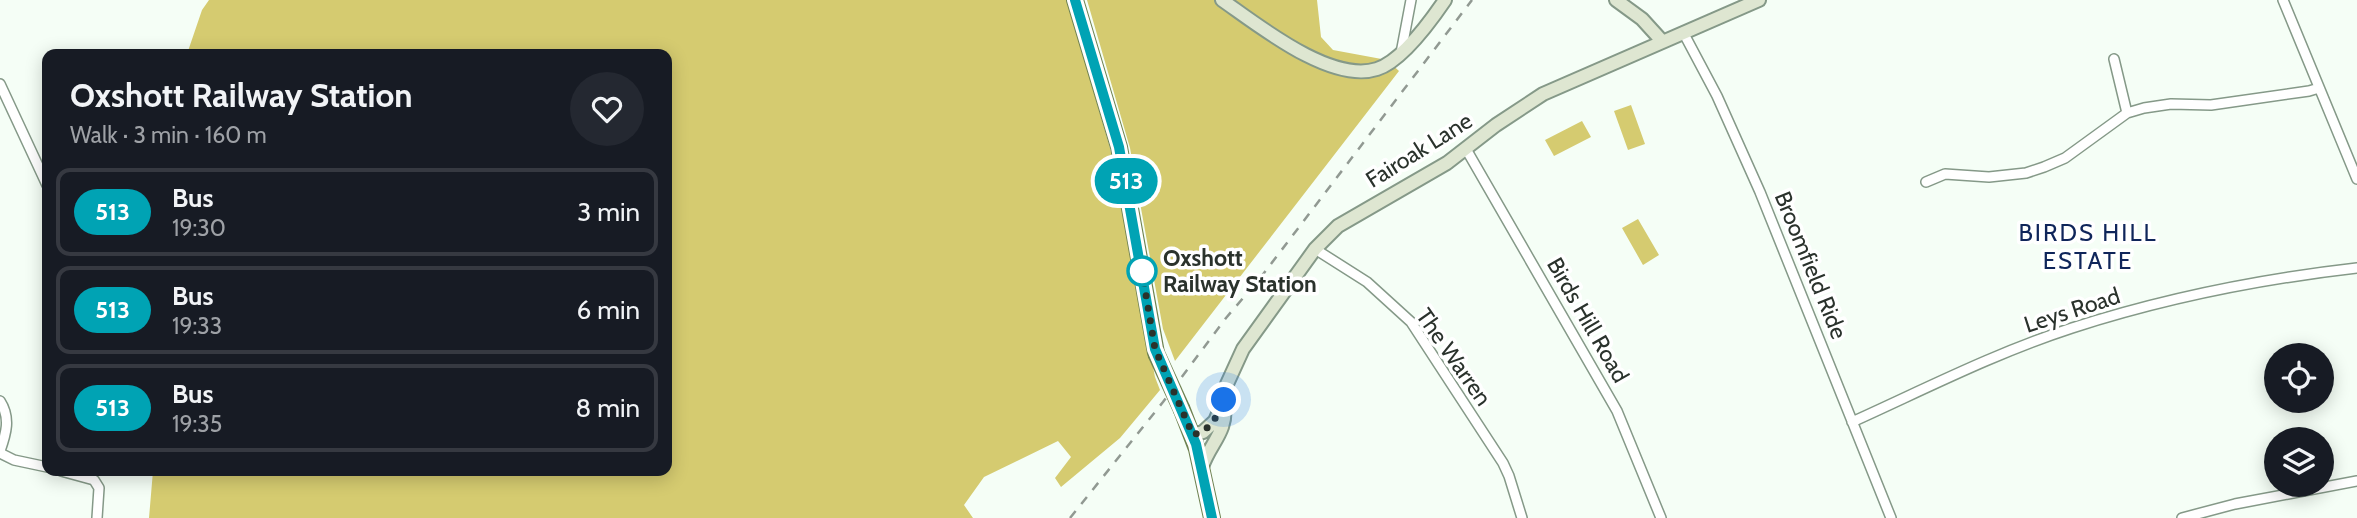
<!DOCTYPE html>
<html lang="en">
<head>
<meta charset="utf-8">
<style>
	:root { --surface:#171b24; --page:#242831; --text:#f1f3f6; --muted:#9ea1a6; --line:#363941 }
	body { margin:0; font-family:Cabin,sans-serif; background:var(--page); color:var(--text); height:100vh; display:flex; flex-direction:column; font-size:26px; white-space:nowrap }
	* { box-sizing:border-box; margin:0 }
	p { font-size:23px; color:var(--muted) }
	.icon { flex:none; width:38px; height:38px; fill:none; stroke:currentColor; stroke-width:2; stroke-linecap:round; stroke-linejoin:round }
	.map { position:relative; flex:1; overflow:hidden }
	.details { position:absolute; left:42px; top:49px; width:630px; height:427px; display:flex; flex-direction:column; background:var(--surface); border-radius:14px; box-shadow:0 4px 18px #0003 }
	.details>* { flex:none }
	.badge { padding:0 14px; border-radius:23px; font-size:24px; line-height:46px }
	.fabs { position:absolute; left:2264px; top:343px; display:grid; gap:14px }
	.fabs a { display:grid; place-items:center; width:70px; height:70px; border-radius:50%; background:var(--surface); box-shadow:0 4px 18px #0003; font-size:35px }
	.you { position:absolute; width:35px; height:35px; margin:-18px; border:5px solid #fff; border-radius:50%; background:#1a73e8; box-shadow:0 0 0 10px #1a73e833 }
	.map>.badge { position:absolute; translate:-50% -50%; box-shadow:0 0 0 4px #fff }
	.round { display:grid; place-items:center; flex:none; width:74px; height:74px; border-radius:37px; background:var(--page) }
	.headline { display:flex; align-items:center; justify-content:space-between; height:119px; padding:0 28px }
	h1 { font-size:33px; font-weight:700; line-height:52px }
	ul { padding:0; list-style:none }
	li { display:flex; align-items:center; gap:21px; height:88px; margin:0 14px 10px; padding:0 14px; border:4px solid var(--line); border-radius:14px }
	li div { flex:1 }
	li b { display:block; font-size:26px }
	li em { font-style:normal }
	li .badge { min-width:77px; font-weight:700; text-align:center }
	.map>svg:first-child { display:block }
</style>
</head>
<body>
<div class="map">
<svg width="2357" height="518" viewBox="0 0 2357 518">
	<rect width="100%" height="100%" fill="#f5fef6"/>
	<path fill="#d5cb70" d="M209,0H1067L1110,148L1155,377L1160,390L1120,438L1061,487L1055,478L1071,457L1058,441L984,477L964,505L973,518H149L153,471H667V54H187L202,10Z
		M1087,0H1317L1321,37L1333,50L1387,60L1399,71L1175,361L1163,329L1130,148Z
		M1631,105L1645,144L1628,150L1614,111Z
		M1582,121L1591,137L1554,156L1545,140Z
		M1638,219L1659,255L1643,265L1622,228Z"/>
	<g fill="none" stroke-linecap="round" stroke-linejoin="round">
		<g stroke="#859988" stroke-width="12">
			<path id="minor" d="M2283,0L2357,179
				M1683,32L1717,96L1760,192L1891,518
				M1401,53L1411,0
				M2114,59L2127,113
				M0,84L47,185
				M1466,149L1617,411L1661,518
				M1926,182L1945,174L1989,177L2026,173L2044,167L2065,158L2127,113L2144,108L2171,104L2211,105L2309,91L2319,88
				M1315,249L1367,282L1411,322L1503,463L1509,476L1522,518
				M0,401C11,418 6,434 0,451
				M1852,422C1925,389 1995,353 2072,328C2165,298 2260,279 2357,268
				M0,453L14,460L47,467
				M61,471L94,480L99,488L97,518
				M2182,518L2235,504L2357,481"/>
		</g>
		<g stroke="#859988" stroke-width="16">
			<path id="secondary" d="M1222,0C1258,25 1331,84 1377,69C1402,61 1430,22 1445,0
				M1616,0L1642,19L1662,41
				M1193,435L1203,432L1215,421L1224,400L1227,384L1243,349L1315,249L1338,226L1447,163L1496,125L1543,94L1759,0
				M1202,467C1210,443 1228,432 1224,404"/>
		</g>
		<g stroke="#6e8251" stroke-width="18">
			<path id="primary" d="M1075,0L1119,147L1156,353
				M1182,410L1197,449L1212,518"/>
		</g>
		<use href="#minor" stroke="#fff" stroke-width="9"/>
		<use href="#secondary" stroke="#dee6d1" stroke-width="12"/>
		<use href="#primary" stroke="#becea3" stroke-width="14"/>
		<path stroke="#919992" stroke-width="2.5" stroke-dasharray="9 9" stroke-linecap="butt" d="M1070,518L1163,402L1226,318L1261,277L1472,0"/>
		<g stroke="#6e8251" stroke-width="18" stroke-linecap="butt">
			<path id="primary-bridge" d="M1156,353L1182,410"/>
		</g>
		<use href="#primary-bridge" stroke="#becea3" stroke-width="14"/>
	</g>
	<g fill="none" stroke-linecap="round" stroke-linejoin="round">
		<g stroke="#fff" stroke-width="16">
			<path id="line" d="M1075,0L1119,147L1155,349L1196,444L1212,518"/>
		</g>
		<use href="#line" stroke="#00a3b4" stroke-width="10"/>
		<path stroke="#2a322c" stroke-width="7" stroke-dasharray="0 12.6" d="M1142,271L1155,349L1193,435C1212,429 1216,418 1224,400"/>
	</g>
	<circle fill="#fff" stroke="#00a3b4" stroke-width="3.5" cx="1142" cy="271" r="14"/>
	<g text-anchor="middle" dominant-baseline="central" stroke-width="7" stroke-linejoin="round" paint-order="stroke">
		<g font-size="23" fill="#2a322c" stroke="#fff">
			<text transform="translate(1419 150) rotate(-32)">Fairoak Lane</text>
			<text transform="translate(1811 265) rotate(68)">Broomfield Ride</text>
			<text transform="translate(2072 310) rotate(-18)">Leys Road</text>
			<text transform="translate(1588 320) rotate(60)">Birds Hill Road</text>
			<text transform="translate(1454 357) rotate(55)">The Warren</text>
		</g>
		<g font-size="23" font-weight="bold" fill="#2a322c" stroke="#fff" text-anchor="start">
			<text x="1163" y="258">Oxshott<tspan x="1163" dy="26">Railway Station</tspan></text>
		</g>
		<g font-size="24" letter-spacing="2" fill="#0f255a" stroke="#fff">
			<text x="2088" y="232">BIRDS HILL<tspan x="2088" dy="28">ESTATE</tspan></text>
		</g>
	</g>
</svg>
<div class="fabs">
<a><svg class="icon" aria-label="locate" viewBox="0 0 24 24"><circle cx="12" cy="12" r="6"/><path d="M12 2v4M12 18v4M2 12h4M18 12h4"/></svg></a>
<a><svg class="icon" aria-label="layers" viewBox="0 0 24 24"><path d="M12 4l9 5-9 5-9-5zM3 14l9 5 9-5"/></svg></a>
</div>
<div class="you" style="left:1224px;top:400px"></div>
<b class="badge" style="left:1126px;top:181px;background:#00a3b4;color:#fff">513</b>
<section class="details">
<div class="headline"><div><h1>Oxshott Railway Station</h1><p>Walk · 3 min · 160 m</p></div><a class="round"><svg class="icon" aria-label="heart" viewBox="0 0 24 24"><path d="M12 20l-8-8c-3-5 5-10 8-4 3-6 11-1 8 4z"/></svg></a></div>
<ul>
<li><span class="badge" style="background:#00a3b4;color:#fff">513</span><div><b>Bus</b><p>19:30</p></div><em>3 min</em></li>
<li><span class="badge" style="background:#00a3b4;color:#fff">513</span><div><b>Bus</b><p>19:33</p></div><em>6 min</em></li>
<li><span class="badge" style="background:#00a3b4;color:#fff">513</span><div><b>Bus</b><p>19:35</p></div><em>8 min</em></li>
</ul>
</section>
</div>
</body>
</html>
